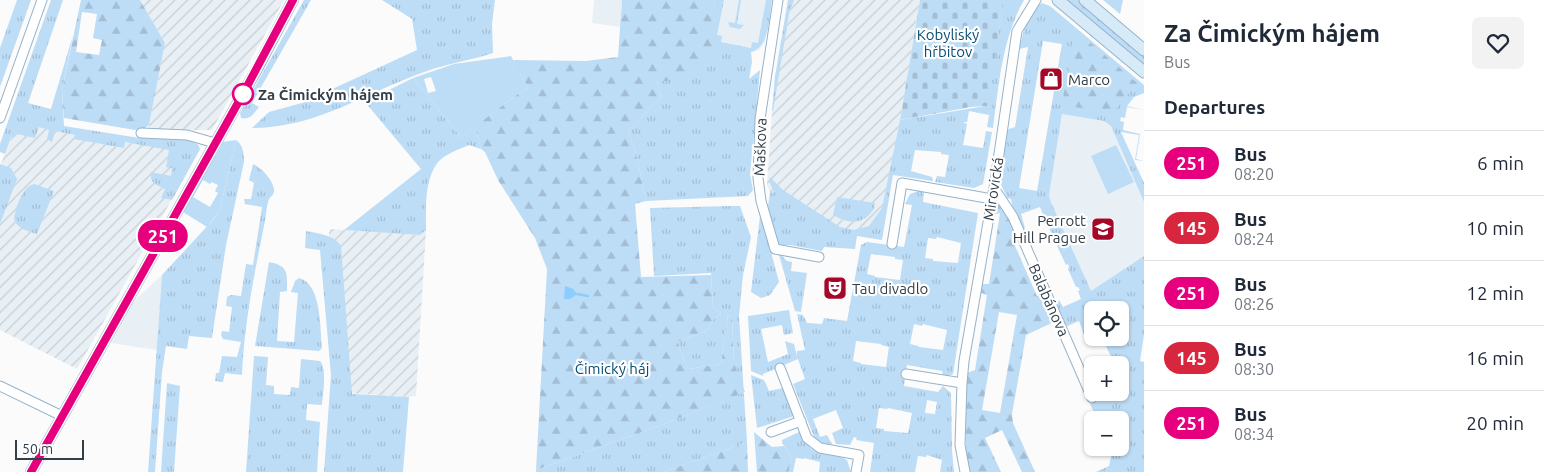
<!DOCTYPE html>
<html lang="en">
<head>
<meta charset="utf-8">
<style>
	:root { --surface:#fff; --page:#f2f2f3; --text:#1f2937; --muted:#747a83; --line:#e0e1e3 }
	body { margin:0; font-family:Ubuntu,sans-serif; background:var(--page); color:var(--text); height:100vh; display:flex; flex-direction:column; font-size:19px; white-space:nowrap }
	* { box-sizing:border-box; margin:0 }
	p { font-size:16px; color:var(--muted) }
	.icon { flex:none; width:28px; height:28px; fill:none; stroke:currentColor; stroke-width:2; stroke-linecap:round; stroke-linejoin:round }
	.map { position:relative; flex:1; overflow:hidden }
	.sheet { display:flex; flex-direction:column; background:var(--surface); width:400px }
	.sheet>* { flex:none }
	.badge { padding:0 10px; border-radius:16px; font-size:18px; line-height:32px }
	.fabs { position:absolute; left:1084px; top:301px; display:grid; gap:10px }
	.fabs a { display:grid; place-items:center; width:45px; height:45px; border-radius:8px; background:var(--surface); box-shadow:0 1px 4px #0004; font-size:25px }
	.scale { position:absolute; left:15px; bottom:12px; width:69px; box-sizing:border-box; padding-left:5px; border:2px solid #323e48; border-top:0; font-size:14px; line-height:18px; white-space:nowrap; color:#323e48; -webkit-text-stroke:4px #fff; paint-order:stroke }
	.map>.badge { position:absolute; translate:-50% -50%; box-shadow:0 0 0 2px #fff }
	h2 { padding:0 20px; font-size:19px; line-height:45px }
	.round { display:grid; place-items:center; flex:none; width:52px; height:52px; border-radius:8px; background:var(--page) }
	.headline { display:flex; align-items:center; justify-content:space-between; height:85px; padding:0 20px }
	h1 { font-size:24px; font-weight:700; line-height:38px }
	ul { padding:0; list-style:none }
	li { display:flex; align-items:center; gap:15px; height:65px; padding:0 20px; border-top:1px solid var(--line) }
	li div { flex:1 }
	li b { display:block; font-size:19px }
	li em { font-style:normal }
	li .badge { min-width:55px; font-weight:700; text-align:center }
	main { display:flex; flex:1; min-height:0 }
	.map>svg:first-child { display:block }
</style>
</head>
<body>
<main>
<div class="map">
<svg width="1144" height="472" viewBox="0 0 1144 472">
	<defs>
		<pattern id="industrial-furrows" width="10" height="10" patternUnits="userSpaceOnUse" patternTransform="scale(1.25)"><rect width="10" height="10" fill="#e8f0f5"/><path d="M-1 1l2-2M0 10L10 0M9 11l2-2" fill="none" stroke="#c7cfd4"/></pattern>
		<pattern id="grass-tufts" width="24" height="20" patternUnits="userSpaceOnUse" patternTransform="scale(1.25)"><rect width="24" height="20" fill="#bddcf5"/><path d="M3 7l-1-3M5 7V3M7 7l1-3M15 17l-1-3M17 17v-4M19 17l1-3" fill="none" stroke="#a3bed4"/></pattern>
		<pattern id="forest-firs" width="22" height="20" patternUnits="userSpaceOnUse" patternTransform="scale(1.25)"><rect width="22" height="20" fill="#bddcf5"/><path d="M5 1l3.5 6h-7zM16 11l3.5 6h-7z" fill="#a3bed4"/></pattern>
		<pattern id="cemetery-stones" width="16" height="16" patternUnits="userSpaceOnUse" patternTransform="scale(1.25)"><rect width="16" height="16" fill="#bddcf5"/><path d="M2 7V4a2 2 0 0 1 4 0v3zM10 15v-3a2 2 0 0 1 4 0v3z" fill="#a3bed4"/></pattern>
	</defs>
	<rect width="100%" height="100%" fill="#fbfbfb"/>
	<path fill="#e8f0f5" d="M594,0H622L620,27L592,23Z
		M714,0H772L765,42L759,50L753,52L751,48L721,42L717,35Z
		M1062,114L1104,121L1111,126L1144,202V256L1091,292L1050,200L1049,195Z
		M162,275L157,350L111,343L132,303Z"/>
	<path fill="url(#industrial-furrows)" d="M140,0H284L212,130L148,131L165,43Z
		M788,0H920L900,120L881,216L878,222L858,233L823,225L770,193L767,184L772,111L775,77Z
		M18,120L139,138H187L198,145L200,149L77,369L0,330V166Z
		M330,229L420,235L426,230L416,396L409,397L348,393L329,234Z"/>
	<path fill="url(#grass-tufts)" fill-rule="evenodd" d="M17,0H31L0,87V48Z
		M51,0H63L28,103L51,109L73,35L62,90L64,126L139,138H187L198,145L200,149L172,200L161,198L165,189C157,185 149,183 151,172L171,176L172,168L166,167L169,150L125,142L124,148L74,139L75,135L55,131L52,142L47,139L49,130L39,127L35,138L17,134L15,137H11L5,154L0,152V144Z
		M304,0H311L252,103L259,107C253,114 251,120 241,118L240,113Z
		M382,0H495L492,24L493,53C472,60 450,63 430,70C369,90 319,128 252,128L269,112L302,103L417,50L412,19Z
		M714,0H724L717,35L722,36L721,42L751,48L752,42L758,43L766,0H772C769,17 770,47 751,52L752,62L749,79L760,70L750,174L753,190L748,196L646,201L636,153L628,131L661,97L657,81L717,49Z
		M739,0H741L737,24L744,25L740,29L730,27L728,22L735,23Z
		M788,0H794L789,14L773,111H772L775,77Z
		M1004,0H1024C1002,39 999,84 993,128L987,127L989,115L969,111L967,122H963L967,124L963,145L983,148L986,131L992,132L983,184L974,188L935,182L937,176L945,177L949,155L941,154V152L915,150L911,171L932,177L933,181L893,175L882,240L857,236L855,249L824,247L822,251L790,245H777L767,212L770,193L774,192L769,181L770,177L783,190L840,227L854,230L869,226L882,208L900,120L986,106Z
		M1065,0H1078L1144,56V66Z
		M1042,3L1050,6L1144,85V93L1134,97L1127,106L1144,110L1127,107L1125,118L1121,117L1120,121L1124,122L1123,130L1140,134L1136,159L1144,161L1135,160L1139,135L1121,132L1144,183V202L1111,126L1104,121L1062,114L1049,195L1050,200L1091,291L1144,256V335L1140,361L1144,362V472H1096L1109,466L1112,452L1110,448H1120V420H1097L1089,401L1096,398L1094,393L1120,392V379L1127,377L1126,374L1120,373V365H1115L1102,338H1120V310H1092V337L1086,340L1079,321L1065,327L1055,302L1059,300L1063,307L1081,299L1078,291L1080,290L1078,287H1076L1068,269L1069,268L1068,264L1066,265L1057,246L1059,244L1057,241L1055,242L1047,223L1049,222L1047,219H1045L1040,207L1021,214L1025,228L1022,229L1012,205L1011,199L1007,198L999,180L1006,130L1015,127L1028,47L1019,49C1023,34 1028,11 1042,3ZM1043,41L1062,44L1037,191L1019,188Z
		M413,78L461,137L475,126L481,149L469,145C460,149 445,154 438,162C424,180 426,208 426,230L420,235L344,230L421,169L365,102Z
		M236,140C243,145 244,153 244,162L226,245L212,338L189,336L187,349L166,346L162,372L155,472H148L162,275L212,221L220,210Z
		M0,164L11,168L17,179L0,224Z
		M253,164C261,167 273,180 274,189C275,194 271,196 269,199C266,207 266,218 264,226C254,275 244,325 242,375L225,373L223,382L215,381L216,373H219L222,356L237,357L241,342L223,339L221,335L222,331L229,332L232,307L226,306L227,297L231,295L241,296L246,264L253,265L262,207L245,204L244,199H251L254,183L249,180Z
		M34,184L54,191L37,234C28,231 17,229 14,219C16,207 22,187 34,184Z
		M921,190L924,191L923,202L978,213L953,374L944,378L942,371L907,365L904,386L938,392L943,386L951,393L952,450L954,472H940L942,460L927,455L926,457L918,456L915,472H870L874,443L856,440L857,438L854,437L850,445L836,444L832,433L843,428L836,410L813,419L820,437L827,435L832,444L820,443L815,439L793,384L805,379L798,359L763,374V376L751,371L748,316L789,310L793,333L784,335L782,325L761,329L768,362L788,354L785,341L794,344L797,356V351L805,350L797,314L803,315L807,323L822,324L824,318L847,321L861,245L867,242L904,247L912,205L905,204L910,194ZM937,237L961,243L958,263L933,261V259L925,258L928,238L936,239ZM871,254L895,257V259L903,260L900,280L875,277V276L867,274ZM914,324L922,326L923,324L947,330L943,350L919,347L918,346L910,344ZM856,341L881,344V345L889,347L886,367L861,364V363L853,361ZM927,400L937,402L935,414L925,413ZM879,408L887,409L888,408L912,413L908,433L884,431V429L876,428Z
		M837,197L875,203C875,208 873,210 870,214C858,226 846,222 833,215Z
		M731,206H740L751,237L743,275L739,316L747,442L664,472H536V470L664,424L744,392L734,363L732,318L728,315L721,364L688,369L677,342L706,331L714,319L721,313L713,308L711,273L654,276L650,208Z
		M760,216L762,218L779,282L770,295L761,298L751,292Z
		M306,231C317,233 335,235 341,246L352,394L409,397L403,472H324L331,375L320,250L305,248Z
		M780,254L787,261L792,262L791,271L807,273L801,312L795,311L779,255Z
		M269,262C289,266 287,273 287,291L280,292L277,341L294,342L298,293L291,292L295,281L299,278C322,284 320,329 322,348L319,351L255,346Z
		M254,356L268,357L266,385L274,386V394L290,395L291,387L299,388L301,359L320,361C327,368 323,394 322,405L307,404L306,420L320,422L317,472H246Z
		M751,375L764,380L769,391L783,388L794,416L757,428Z
		M167,383L180,386L174,472H161Z
		M801,431C813,463 824,447 847,460L851,472H819L820,462L804,458V459L796,458L793,472H789L791,455L782,443V440Z"/>
	<path fill="url(#forest-firs)" fill-rule="evenodd" d="M81,0H140L165,43L149,125L141,131L64,118L62,90ZM82,12L97,14L93,38L102,40L99,55L76,52Z
		M622,0H714L718,49L668,81H657L661,97L628,131L636,153L646,201L635,204L641,277L711,275L713,308L721,313L714,319L706,331L677,342L688,369L721,364L728,315L732,318L734,363L745,392L664,424L536,470L547,269L535,238L498,180L485,152L481,149L475,126L519,93L528,88L513,60L586,61L618,57Z
		M1085,38L1137,83L1112,113L1062,105L1072,44Z
		M999,196L1019,238L1012,239L1037,296H1045L1056,321L1026,335L1012,414L1013,423L1035,472H1022L1002,430L985,438L1001,472H968C964,439 966,406 967,373L975,370L987,295L979,292L981,284H989L1000,213L992,215L995,198ZM999,312L1017,315L1000,413L982,410Z
		M754,432L772,447L784,446L791,455L789,472H757Z
		M747,442L748,472H664Z"/>
	<path fill="url(#cemetery-stones)" d="M920,0H1004L987,106L971,107L900,120Z"/>
	<path fill="#bddcf5" fill-rule="evenodd" d="M1103,0H1123L1120,14Z
		M511,56L528,88L519,93L461,137L413,78L454,64ZM431,77L436,91L428,93L424,79Z
		M236,140L220,210L207,227L183,212L223,142ZM203,180L210,184L212,182L218,185L215,191L218,193L210,207L193,197Z
		M1116,145L1134,182L1108,194L1091,156Z"/>
	<path fill="#8bcdfe" d="M565,286L573,289L577,294L570,299H564Z"/>
	<g fill="none" stroke-linecap="round" stroke-linejoin="round">
		<path stroke="#8bcdfe" stroke-width="2.5" d="M577,294L588,296"/>
		<g stroke="#95b3ca" stroke-width="11">
			<path id="minor" d="M778,0L760,119L758,178L761,201L775,249L819,257
				M0,118L42,0
				M141,133L187,135L215,143
				M994,188L1013,217L1092,398
				M892,244L902,183L992,199
				M780,368L807,438L820,448L859,455L856,472
				M906,374L962,383
				M0,386L62,416
				M771,432L801,421
				M965,472L960,445L962,383L964,361L994,188L1017,31L1036,0"/>
		</g>
		<g stroke="#95b3ca" stroke-width="12">
			<path id="tertiary" d="M31,472L257,69L293,0"/>
		</g>
		<g stroke="#95b3ca" stroke-width="13">
			<path id="secondary" d="M1058,0L1144,72
				M1085,0L1144,50"/>
		</g>
		<use href="#minor" stroke="#fff" stroke-width="9"/>
		<use href="#tertiary" stroke="#fff" stroke-width="10"/>
		<use href="#secondary" stroke="#d6eaf8" stroke-width="11"/>
	</g>
	<g fill="none" stroke-linecap="round" stroke-linejoin="round">
		<g stroke="#fff" stroke-width="11">
			<path id="line" d="M31,472L243,94L293,0"/>
		</g>
		<use href="#line" stroke="#e6007e" stroke-width="8"/>
	</g>
	<defs>
		<g id="shop-square" transform="scale(1.25)"><rect x="-9" y="-9" width="18" height="18" rx="4" fill="#a40727" stroke="#fff"/><path d="M-5-2.5h2.3a2.7 3.5 0 0 1 5.4 0H5L5.5 6h-11ZM-1.5-2.5h3a1.5 2.3 0 0 0-3 0Z" fill="#fff"/></g>
		<g id="school-square" transform="scale(1.25)"><rect x="-9" y="-9" width="18" height="18" rx="4" fill="#a40727" stroke="#fff"/><path d="M0-5L7-2L0 1L-7-2ZM-4 1L0 2.5L4 1V4Q0 6-4 4Z" fill="#fff"/></g>
		<g id="theatre-square" transform="scale(1.25)"><rect x="-9" y="-9" width="18" height="18" rx="4" fill="#a40727" stroke="#fff"/><path d="M-5-5.5Q0-4 5-5.5V0Q5 5 0 6Q-5 5-5 0ZM-3.3-2.5H-1v1.5H-3.3ZM1-2.5H3.3v1.5H1ZM-2.8 1Q0 5.5 2.8 1Z" fill="#fff"/></g>
	</defs>
	<g fill-rule="evenodd">
		<use href="#shop-square" x="1051" y="79"/>
		<use href="#school-square" x="1103" y="229"/>
		<use href="#theatre-square" x="835" y="288"/>
	</g>
	<circle fill="#fff" stroke="#e6007e" stroke-width="2.5" cx="243" cy="94" r="10"/>
	<g text-anchor="middle" dominant-baseline="central" stroke-width="4.5" stroke-linejoin="round" paint-order="stroke">
		<g font-size="15" fill="#074c74" stroke="#fff">
			<text x="948" y="34">Kobyliský<tspan x="948" dy="17">hřbitov</tspan></text>
			<text x="612" y="368">Čimický háj</text>
		</g>
		<g font-size="15" fill="#323e48" stroke="#fff" text-anchor="start">
			<text x="1068" y="79">Marco</text>
			<text x="1086" y="220" text-anchor="end">Perrott<tspan x="1086" dy="17">Hill Prague</tspan></text>
			<text x="852" y="288">Tau divadlo</text>
		</g>
		<g font-size="15" font-weight="bold" fill="#323e48" stroke="#fff" text-anchor="start">
			<text x="258" y="94">Za Čimickým hájem</text>
		</g>
		<g font-size="15" fill="#323e48" stroke="#fff">
			<text transform="translate(760 147) rotate(-88)">Maškova</text>
			<text transform="translate(993 189) rotate(-81)">Mirovická</text>
			<text transform="translate(1049 300) rotate(66)">Balabánova</text>
		</g>
	</g>
</svg>
<div class="fabs">
<a><svg class="icon" aria-label="locate" viewBox="0 0 24 24"><circle cx="12" cy="12" r="6"/><path d="M12 2v4M12 18v4M2 12h4M18 12h4"/></svg></a>
<a>+</a>
<a>−</a>
</div>
<div class="scale">50 m</div>
<b class="badge" style="left:163px;top:236px;background:#e6007e;color:#fff">251</b>
</div>
<section class="sheet">
<div class="headline"><div><h1>Za Čimickým hájem</h1><p>Bus</p></div><a class="round"><svg class="icon" aria-label="heart" viewBox="0 0 24 24"><path d="M12 20l-8-8c-3-5 5-10 8-4 3-6 11-1 8 4z"/></svg></a></div>
<h2>Departures</h2>
<ul>
<li><span class="badge" style="background:#e6007e;color:#fff">251</span><div><b>Bus</b><p>08:20</p></div><em>6 min</em></li>
<li><span class="badge" style="background:#d7263d;color:#fff">145</span><div><b>Bus</b><p>08:24</p></div><em>10 min</em></li>
<li><span class="badge" style="background:#e6007e;color:#fff">251</span><div><b>Bus</b><p>08:26</p></div><em>12 min</em></li>
<li><span class="badge" style="background:#d7263d;color:#fff">145</span><div><b>Bus</b><p>08:30</p></div><em>16 min</em></li>
<li><span class="badge" style="background:#e6007e;color:#fff">251</span><div><b>Bus</b><p>08:34</p></div><em>20 min</em></li>
</ul>
</section>
</main>
</body>
</html>
